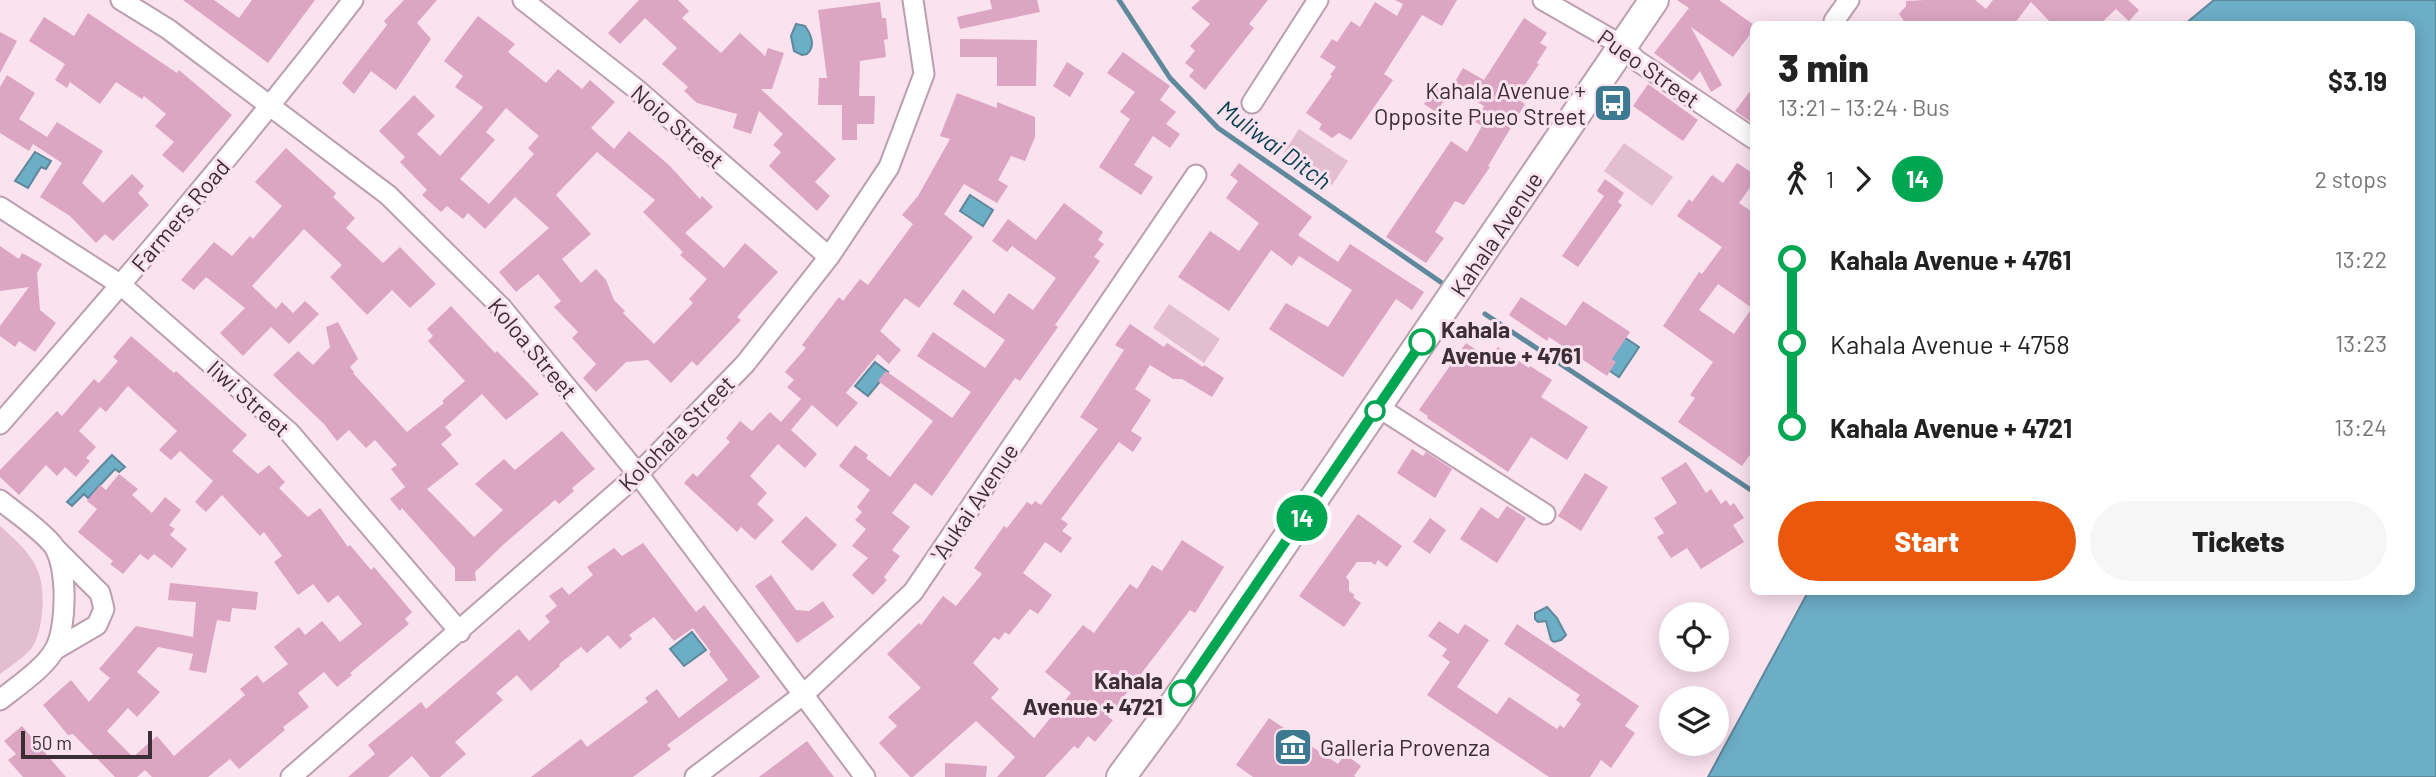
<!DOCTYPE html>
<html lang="en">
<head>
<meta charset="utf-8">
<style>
	:root { --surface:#fff; --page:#f6f6f6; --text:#222; --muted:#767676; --accent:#ea580c }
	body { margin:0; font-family:Barlow,sans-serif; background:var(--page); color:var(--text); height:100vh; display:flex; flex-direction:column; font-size:26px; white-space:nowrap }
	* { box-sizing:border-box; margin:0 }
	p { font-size:23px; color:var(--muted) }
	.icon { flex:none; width:38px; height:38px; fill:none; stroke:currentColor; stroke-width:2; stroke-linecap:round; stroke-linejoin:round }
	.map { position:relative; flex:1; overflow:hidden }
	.panel { position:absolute; left:1750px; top:21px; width:665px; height:574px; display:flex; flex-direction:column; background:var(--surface); border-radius:10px; box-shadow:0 4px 18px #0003 }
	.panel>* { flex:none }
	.badge { padding:0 14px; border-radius:23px; font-size:24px; line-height:46px }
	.controls { position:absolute; left:1659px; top:602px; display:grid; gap:14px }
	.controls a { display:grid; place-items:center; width:70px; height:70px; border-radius:50%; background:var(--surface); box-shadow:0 4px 18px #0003; font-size:35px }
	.scale { position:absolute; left:21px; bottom:18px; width:131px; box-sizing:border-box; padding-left:7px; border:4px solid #3b2f35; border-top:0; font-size:19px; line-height:24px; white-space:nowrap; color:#3b2f35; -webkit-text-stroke:5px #fbe2ef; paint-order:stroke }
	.map>.badge { position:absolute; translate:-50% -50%; box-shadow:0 0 0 4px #fff }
	.legs { display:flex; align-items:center; gap:10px; height:77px; padding:0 28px; font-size:23px }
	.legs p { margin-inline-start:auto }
	.summary { display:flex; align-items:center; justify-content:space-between; height:119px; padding:0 28px }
	h1 { font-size:38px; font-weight:800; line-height:52px }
	.action { display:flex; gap:14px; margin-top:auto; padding:14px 28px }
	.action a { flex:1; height:80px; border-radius:42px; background:var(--accent); color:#fff; font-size:28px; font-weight:800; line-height:80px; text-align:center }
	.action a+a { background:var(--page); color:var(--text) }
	ul { padding:0 28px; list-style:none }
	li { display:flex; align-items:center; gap:24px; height:84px; font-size:26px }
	li i { display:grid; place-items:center; width:10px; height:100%; margin:0 9px; background:currentColor }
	li i::after { content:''; width:18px; height:18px; margin:-9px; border:5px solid; border-radius:50%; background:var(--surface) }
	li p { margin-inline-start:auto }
	li:first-child i { background:linear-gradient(#0000 50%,currentColor 0) }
	li:last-child i { background:linear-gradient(currentColor 50%,#0000 0) }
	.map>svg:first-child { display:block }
</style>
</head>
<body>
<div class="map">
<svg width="2436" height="777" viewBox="0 0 2436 777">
	<rect width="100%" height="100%" fill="#fbe2ef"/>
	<path fill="#e3bed1" d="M1299,129L1348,161L1332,185L1283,154Z
		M1624,143L1673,177L1652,206L1604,171Z
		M1169,304L1220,339L1204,363L1153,328Z
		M0,526C32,554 46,569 42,614C41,623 38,638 33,646C27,656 10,666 0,674Z"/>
	<path fill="#6daec7" stroke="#5e889b" stroke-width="2" d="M2214,0H2436V777H1708L1808,592H2412V24H2185Z
		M796,24L805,26C811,34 816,46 807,54L802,55L794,51L791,36Z
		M35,152L51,161L46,169L41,167L28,188L15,181Z
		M970,195L993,210L983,226L960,211Z
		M1624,337L1639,347L1619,377L1604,367Z
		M875,362L888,372L868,396L855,386Z
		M112,455L125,467L119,472L115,469L88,498L84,494L72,506L67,502Z
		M1547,607L1557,618L1566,635L1561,640L1554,642L1551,640L1546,621L1538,622L1535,619V613Z
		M692,632L706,650L684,666L670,649Z"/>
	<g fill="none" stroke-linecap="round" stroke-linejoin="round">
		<path stroke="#5e889b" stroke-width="5" d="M1119,0L1170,78L1218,128L1442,283
			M1485,314L1754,492"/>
	</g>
	<path fill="#dca5c2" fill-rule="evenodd" d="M183,0H214L239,18L252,0H315L268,63Z
		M404,0H437L417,23L431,39L396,90L371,71L354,94L342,83L387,25L384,21Z
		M639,0H678L689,11L682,18L721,53L740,33L765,56L768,48L784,53L772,89H761L836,159L815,182L830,196L817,211L769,166L781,152L773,145L783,134L759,111L751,134L733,128L737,114L697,103L684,91L688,87L662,64L677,48L645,18L620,44L608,33Z
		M990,0H1037L1040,12L960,29L957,17L992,9Z
		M1200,0H1268L1249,24L1254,28L1205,90L1189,76L1194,70L1185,63L1195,51L1190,46L1210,24L1191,8Z
		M1395,0H1457L1442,26L1422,15L1384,74L1393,80L1351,140L1339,133L1332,138L1319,129L1322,124L1306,113L1332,76L1330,75L1336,67L1320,57L1332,39L1337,42L1351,21L1360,27L1375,2L1397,16L1403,4Z
		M1677,0H1719L1754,25V29L1733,57L1691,27L1722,85L1711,92L1700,71L1692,81L1654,53L1689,8Z
		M1925,0H1975L1986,9L1993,0H2128L2139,10L2129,21L2116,9L2100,24H2052L2031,2L2014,24H1906L1899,14L1906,6V1Z
		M880,2L882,18H886L888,39L884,40L886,57L860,61L859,96H875L874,124H857V140H842V105H818L819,78H827L818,10Z
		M88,13L177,73L179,70L232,115L183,173L162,155L174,142L155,126L166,114L144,96L142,99L116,82L100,104L70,82L67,88L55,80L65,64L29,41L44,17L74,36Z
		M478,16L515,44L508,52L546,83L558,69L582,89L590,80L615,102L591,128L614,149L629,131L669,165L700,199L702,196L713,207L685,233L724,268L745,243L778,272L737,317L741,320L697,366L692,361L671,383L648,360L626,362L596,392L583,378L596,364L572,338L578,332L554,307L561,301L538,274L516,292L499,272L549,228L515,197L485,229L468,213L463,219L447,206L441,212L422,195L427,190L400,162L405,157L379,131L414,95L435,116L417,134L440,156L482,109L483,107L455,87L463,76L444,61ZM506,108L539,136L528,148L534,154L489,204L460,179L495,140L486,132ZM597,152L655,200L643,212L683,252L680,255L707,279L689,299L693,303L654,344L623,313L625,311L614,300L606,280L596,269L581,283L562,259L591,234L556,195Z
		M1524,18L1547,33L1540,43L1547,47L1537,63L1539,64L1516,98L1525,104L1488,166L1490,167L1464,205L1455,201L1435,232L1444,238L1426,263L1386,237L1451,141L1467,152L1482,126L1475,122L1484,106L1452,87L1463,68L1484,80Z
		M0,32L17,41L0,73Z
		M960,39L1037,40L1036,86H997V57H960Z
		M1123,52L1170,86L1160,100L1176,112L1166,124L1180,134L1170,148L1153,136L1134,165L1153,177L1141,195L1099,167L1130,119L1120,112L1135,92L1107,73Z
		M1067,62L1084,73L1070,97L1053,86Z
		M7,75L35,93L19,119L47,137L57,122L103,151L82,183L103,203L132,174L144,186L138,193L149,205L113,241L105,234L96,243L70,216L40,197L62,163L33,144L29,151L0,133V87Z
		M1648,84L1698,120L1683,141L1633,106Z
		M1437,85L1449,94L1436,112L1424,104Z
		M1754,86V124L1735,111Z
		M957,93L997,108V102L1035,117V137L1025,161L1011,156L998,180L1008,186L997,203L964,184L944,214L973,237L919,308L905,298L880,331L901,350L889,364L878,354L846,393L858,403L837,427L812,405L791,430L817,454L805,468L778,444L750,476L767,493L757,504L774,520L755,540L741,527L737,532L684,483L693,473L697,477L730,442L726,438L740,421L752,431L770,412L781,422L801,399L787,387L794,380L785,372L806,348L802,345L839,297L843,301L860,279L868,285L913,224L902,215L918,196L950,139L940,136Z
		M286,148L336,193L333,197L355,218L346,228L383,263L400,247L436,284L410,308L392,290L367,315L330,277L342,265L304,229L252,286L276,309L282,302L293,313L305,301L319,314L289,344L271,327L243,356L220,333L245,308L206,277L194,290L181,280L214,242L232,256L250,236L253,239L282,206L255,182Z
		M1239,163L1312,217L1298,235L1338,262L1350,244L1424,292L1412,310L1396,299L1343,377L1269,329L1286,303L1328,327L1352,290L1299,256L1292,266L1271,250L1229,311L1178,277L1210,231L1239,251L1259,223L1226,198L1238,181L1230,175Z
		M1737,163L1754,174V182L1739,203L1754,213V449L1742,466L1678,422L1695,398L1690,395L1713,362L1663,326L1699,272L1702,274L1722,247L1677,216L1689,199L1692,202L1712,175L1723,183ZM1718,284L1752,308L1734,334L1699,310Z
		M1605,179L1624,193L1618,202L1622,205L1578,267L1562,256L1604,196L1597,191Z
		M1064,203L1103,232L1098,240L1104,244L1094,257L1100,261L1055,325L1058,327L1020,381L1015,378L932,496L915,483L892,513L910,527L892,550L900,556L884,577L887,580L873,595L852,575L868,558L852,546L866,529L855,520L862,512L857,507L870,490L839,466L855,445L868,455L866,458L890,477L933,421L878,381L886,371L952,418L971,392L917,356L933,332L985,368L1005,340L953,304L963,289L994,314L1009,293L1033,310L1056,278L1012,246L1007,252L992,241L1008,219L1036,240Z
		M0,246L19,259L22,253L42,264L37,273L40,310L56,323L35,352L19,341L15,347L0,336V326L29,287L0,291Z
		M1521,297L1566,326L1583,301L1630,332L1612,359L1616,362L1607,376L1549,337L1547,341L1509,315Z
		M451,306L495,353L497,351L539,394L506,420L482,394L445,427L452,435L441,444L459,464L427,489L474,537L503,510L475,484L504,459L515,470L562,431L595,469L572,488L574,491L559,504L555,500L504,544L475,572L476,581H455V568L402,508L400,511L390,499L405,487L391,469L397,465L375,440L366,448L349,430L337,441L324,424L273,375L298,351L313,365L330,347L326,327L338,322L358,359L350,367L354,372L353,373L407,432L444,403L442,401L465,381L428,341L433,336L427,329Z
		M1130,324L1164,347L1167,343L1203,367L1204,365L1224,378L1212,397L1182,379H1173L1150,365L1135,389L1151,400L1131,431L1142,438L1133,452L1119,442L1061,519L1068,524L1062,531L1072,538L1061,553L1045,542L1023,573L1052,595L1038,614L1030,609L1009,635L1005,632L999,640L994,637L973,663L999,689L991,698L1034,738L1071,693L1045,672L1083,625L1094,633L1130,584L1137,589L1152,565L1162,571L1182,540L1224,567L1195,613L1190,610L1108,717L1113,720L1095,742L1088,736L1078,749L1074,746L1045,777H997L1015,757L976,721L913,777H910L879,743L897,726L888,717L921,688L887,654L919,623L921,625L943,596L956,606L982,574L974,568L1004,526L1007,528L1027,502L1032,505L1035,501L1041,505L1098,429L1080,417L1124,350L1115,345Z
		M131,336L174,373L176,371L247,435L232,451L258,474L269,465L285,482L279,488L308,517L320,508L348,547L350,545L371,570L374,567L412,612L405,619L409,624L350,673L352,675L337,687L324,672L298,693L309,707L283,727L285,730L239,769L230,759L208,777H152L145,770L137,777H115L73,734L68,735L43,705L71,680L89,702L110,678L99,669L136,626L193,637L196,602L168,600L170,583L258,592L256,610L232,608L230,622L217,620L206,673L189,670L193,654L158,647L137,672L160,692L137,717L128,708L107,731L133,757L157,736L174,756L245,695L240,689L257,675L263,683L288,664L274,647L299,627L305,635L322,621L340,642L362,624L338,595L328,603L313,584L298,595L274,562L282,556L264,532L260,536L222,495L206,512L195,502L213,481L180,451L171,460L159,450L177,431L128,386L106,412L100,407L79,431L96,447L86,458L90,461L76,477L65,467L57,476L46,465L19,495L0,477V470L57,411L62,416L94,379L99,383L118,361L113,357Z
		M1466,343L1490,359L1498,347L1529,368L1530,366L1552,380L1541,397L1588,427L1567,460L1531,437L1508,472L1427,418L1428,416L1419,410Z
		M1412,449L1423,456L1426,452L1452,469L1435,498L1397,473Z
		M1686,462L1706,493L1711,489L1721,504L1726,500L1730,506L1734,503L1744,518L1733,525L1744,542L1701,569L1687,548L1671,558L1657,537L1664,533L1654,518L1677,503L1661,478Z
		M1585,473L1608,487L1581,531L1558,516Z
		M119,474L138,489L132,495L152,513L165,497L181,510L169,525L175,529L170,535L187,549L172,568L154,554L148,560L140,554L123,574L110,564L113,561L78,532L97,509L87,501L100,485L106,490Z
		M1507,506L1526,518L1497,563L1460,539L1481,507L1498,519Z
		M1358,514L1402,546L1387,567L1378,560L1375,565L1371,562H1357L1346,577L1349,581V591L1355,595L1353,597L1361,603L1344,627L1299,596Z
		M806,516L837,545L812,571L781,542Z
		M1430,518L1446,530L1430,554L1413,542Z
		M643,543L696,612L704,605L760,677L667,745L671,749L633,777H531L581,739L587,747L648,702L645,698L657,689L679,718L728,680L709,654L711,652L693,628L674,641L654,617L629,635L632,639L620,649L608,635L587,653L581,647L559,664L560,666L531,691L517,675L496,693L503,700L455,742L466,754L440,777H430L412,756L388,777H348L375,754L368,745L421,702L426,709L519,629L529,641L550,622L545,616L557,606L549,596L562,587L569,595L593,575L587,567L614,548L622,556Z
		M771,575L796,610L809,611L823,601L834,617L797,643L755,586Z
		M1439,621L1458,634L1465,624L1489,640L1457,687L1497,714L1509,697L1557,729L1560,725L1564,728L1581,704L1576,700L1580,695L1504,644L1517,624L1639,706L1625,726L1635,733L1611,768L1601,760L1590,777H1549L1427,695L1450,662L1442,656L1447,649L1428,636Z
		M1269,718L1338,764L1345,754L1361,766L1354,776L1356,777H1253L1236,765Z
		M22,726L66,777H23L8,760L16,754L4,741Z
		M807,741L834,777H759Z
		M945,763L987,766L986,777H945Z"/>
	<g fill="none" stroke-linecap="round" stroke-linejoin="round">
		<g stroke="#bc9fae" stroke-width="23">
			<path id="street" d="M121,0L168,29L388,195L502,308L638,474L865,777
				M523,0L635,88L829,257
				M1543,0L1623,46L1636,60L1754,139
				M1834,21L1849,0
				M1252,103L1318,0
				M0,207L121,285L290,433L460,632
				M1378,407L1545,514
				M0,424C121,285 241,146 353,0
				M0,500C17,514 39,528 53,545C68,565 67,628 55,649C45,668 16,687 0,700
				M55,548L100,593L104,609L97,625L56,649
				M291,777L638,474L745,364L829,257L889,167L924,74L913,0
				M695,777L804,694L913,592L1196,175"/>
		</g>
		<g stroke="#bc9fae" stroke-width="32">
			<path id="secondary" d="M1121,777L1166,716L1654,0"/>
		</g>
		<use href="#street" stroke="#fff" stroke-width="19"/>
		<use href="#secondary" stroke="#fff" stroke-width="28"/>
	</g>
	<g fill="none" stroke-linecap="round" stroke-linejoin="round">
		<g stroke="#fff" stroke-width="16">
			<path id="line-1" d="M1182,693L1422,342"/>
		</g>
		<use href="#line-1" stroke="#00a651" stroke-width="10"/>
	</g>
	<defs>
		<g id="bus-square" transform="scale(2.0125)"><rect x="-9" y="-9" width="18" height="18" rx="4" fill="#3d7a91" stroke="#fbe2ef"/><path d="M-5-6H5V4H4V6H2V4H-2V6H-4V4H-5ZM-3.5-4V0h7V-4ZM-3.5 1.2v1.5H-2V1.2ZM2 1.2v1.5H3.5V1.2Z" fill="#fff"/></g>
		<g id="museum-square" transform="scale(2.0125)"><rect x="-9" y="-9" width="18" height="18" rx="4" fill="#3d7a91" stroke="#fbe2ef"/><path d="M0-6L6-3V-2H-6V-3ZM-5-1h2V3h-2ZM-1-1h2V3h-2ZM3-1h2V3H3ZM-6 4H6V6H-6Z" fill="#fff"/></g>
	</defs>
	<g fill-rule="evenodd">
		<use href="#bus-square" x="1613" y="103"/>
		<use href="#museum-square" x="1293" y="747"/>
	</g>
	<g fill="#fff" stroke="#00a651" stroke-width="3.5">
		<circle cx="1422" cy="342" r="12"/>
		<circle cx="1375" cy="411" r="9"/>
		<circle cx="1182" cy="693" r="12"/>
	</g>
	<g text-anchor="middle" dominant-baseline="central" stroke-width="6" stroke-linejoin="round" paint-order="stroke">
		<g font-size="23" fill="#3b2f35" stroke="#fbe2ef">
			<text transform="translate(1649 68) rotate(35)">Pueo Street</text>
			<text transform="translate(678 126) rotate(41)">Noio Street</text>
			<text transform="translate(180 215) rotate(-50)">Farmers Road</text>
			<text transform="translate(1496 234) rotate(-56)">Kahala Avenue</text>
			<text transform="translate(533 348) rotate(50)">Koloa Street</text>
			<text transform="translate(249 398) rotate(42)">Iiwi Street</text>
			<text transform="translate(676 433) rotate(-45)">Kolohala Street</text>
			<text transform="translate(974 502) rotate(-56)">ʻAukai Avenue</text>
		</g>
		<g font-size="23" fill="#3b2f35" stroke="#fbe2ef" text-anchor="end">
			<text x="1586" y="90">Kahala Avenue +<tspan x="1586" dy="26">Opposite Pueo Street</tspan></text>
			<text x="1320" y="747" text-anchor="start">Galleria Provenza</text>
		</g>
		<g font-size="23" font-weight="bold" fill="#3b2f35" stroke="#fbe2ef" text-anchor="start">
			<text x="1441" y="329">Kahala<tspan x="1441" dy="26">Avenue + 4761</tspan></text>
			<text x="1163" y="680" text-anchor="end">Kahala<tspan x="1163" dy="26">Avenue + 4721</tspan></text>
		</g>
		<g font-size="24" font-style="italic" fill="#023f51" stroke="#fbe2ef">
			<text transform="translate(1275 144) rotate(36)">Muliwai Ditch</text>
		</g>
	</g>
</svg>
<div class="controls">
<a><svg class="icon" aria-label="locate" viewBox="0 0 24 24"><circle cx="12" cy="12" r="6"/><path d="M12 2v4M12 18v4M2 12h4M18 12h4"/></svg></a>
<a><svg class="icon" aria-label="layers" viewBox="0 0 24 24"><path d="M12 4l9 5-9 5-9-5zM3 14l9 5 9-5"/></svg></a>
</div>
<div class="scale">50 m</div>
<b class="badge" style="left:1302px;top:518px;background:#00a651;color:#fff">14</b>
<section class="panel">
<div class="summary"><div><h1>3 min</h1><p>13:21 – 13:24 · Bus</p></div><b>$3.19</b></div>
<div class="legs"><svg class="icon" aria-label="walk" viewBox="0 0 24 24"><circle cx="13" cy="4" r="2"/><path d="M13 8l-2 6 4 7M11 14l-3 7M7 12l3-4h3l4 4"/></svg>1<svg class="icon" aria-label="forward" viewBox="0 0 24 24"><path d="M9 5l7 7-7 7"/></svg><b class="badge" style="background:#00a651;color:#fff">14</b><p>2 stops</p></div>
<ul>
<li><i style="color:#00a651"></i><b>Kahala Avenue + 4761</b><p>13:22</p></li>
<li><i style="color:#00a651"></i><span>Kahala Avenue + 4758</span><p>13:23</p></li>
<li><i style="color:#00a651"></i><b>Kahala Avenue + 4721</b><p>13:24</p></li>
</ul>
<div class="action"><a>Start</a><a>Tickets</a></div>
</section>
</div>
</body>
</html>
